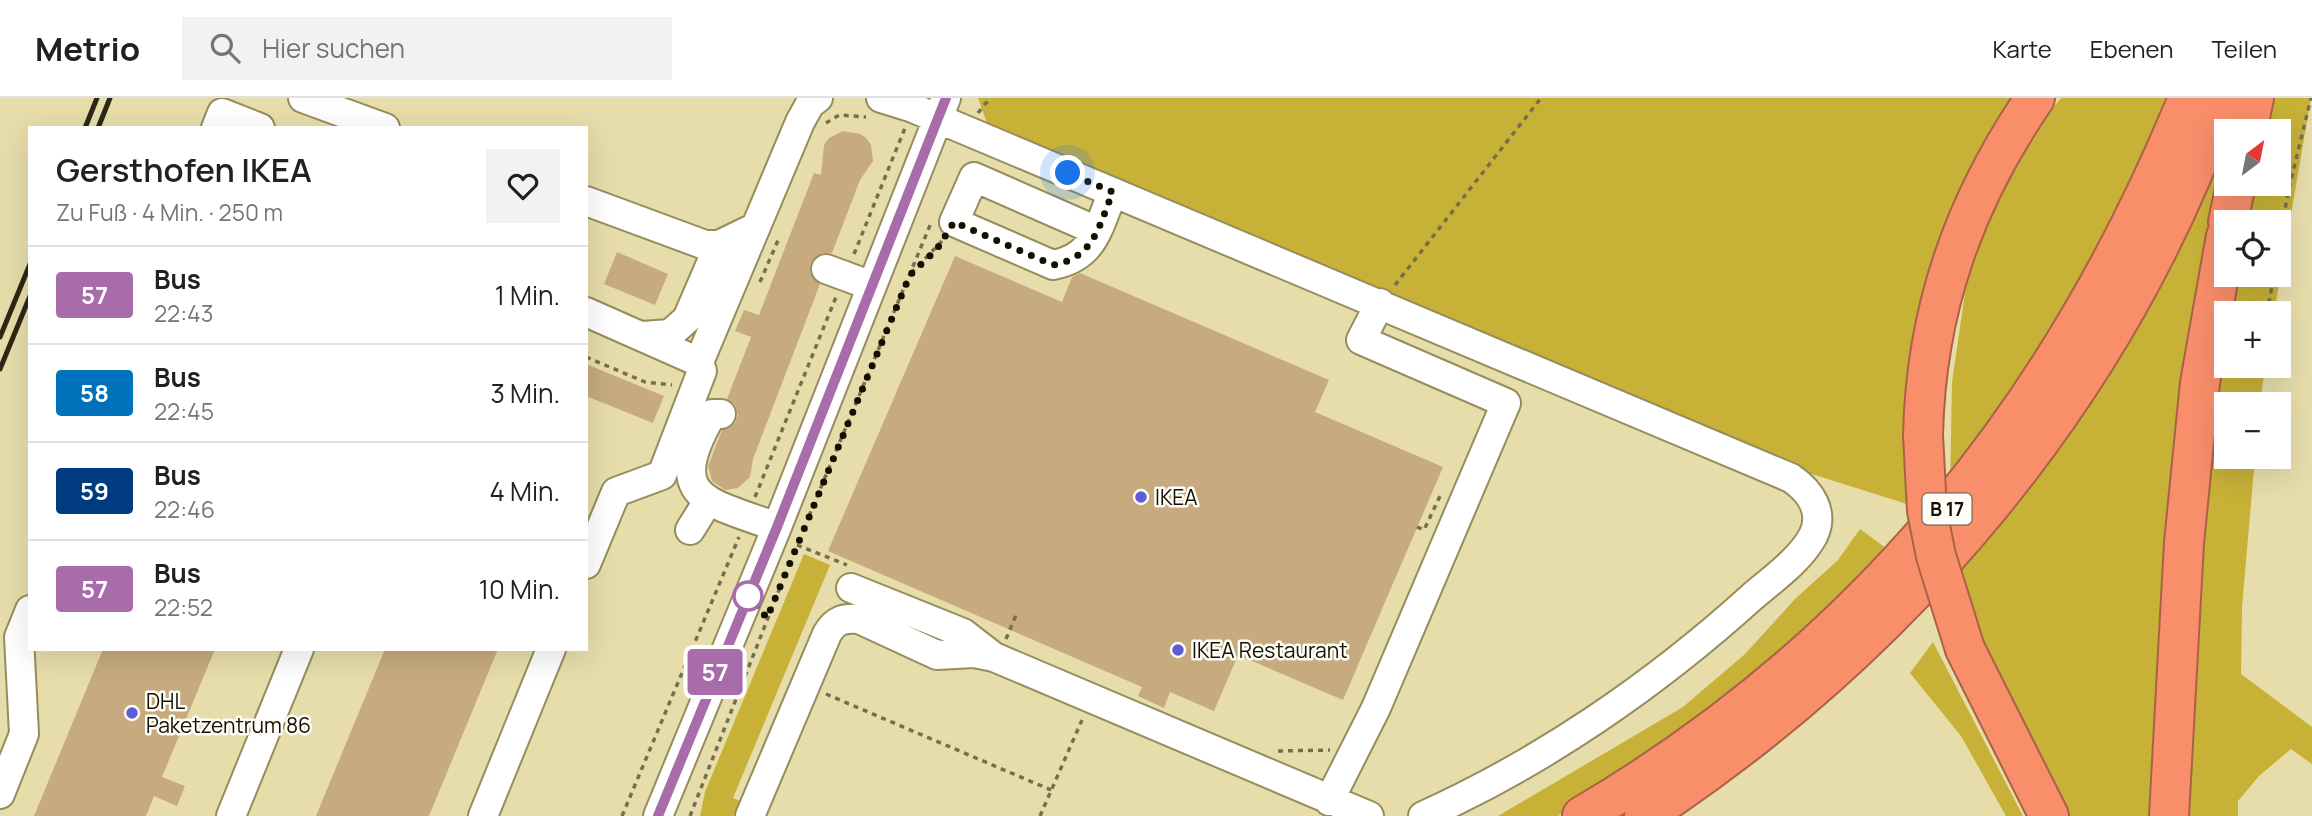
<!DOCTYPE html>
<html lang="de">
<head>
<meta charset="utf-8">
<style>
	:root { --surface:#fff; --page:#f2f2f2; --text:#202124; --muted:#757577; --line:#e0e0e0 }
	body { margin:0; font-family:Manrope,sans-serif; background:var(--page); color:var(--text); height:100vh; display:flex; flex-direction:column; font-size:26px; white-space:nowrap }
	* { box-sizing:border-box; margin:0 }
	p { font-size:23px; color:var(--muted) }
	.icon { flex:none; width:38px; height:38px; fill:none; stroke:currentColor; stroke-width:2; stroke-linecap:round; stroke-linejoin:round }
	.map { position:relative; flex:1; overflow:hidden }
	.sheet { position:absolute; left:28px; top:28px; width:560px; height:525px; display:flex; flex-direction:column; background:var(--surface); border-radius:0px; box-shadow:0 7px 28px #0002 }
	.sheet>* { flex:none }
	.badge { padding:0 14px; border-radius:5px; font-size:24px; line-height:46px }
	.needle { width:46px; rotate:32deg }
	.tools { position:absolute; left:2214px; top:21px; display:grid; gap:14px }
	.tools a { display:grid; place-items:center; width:77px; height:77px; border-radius:0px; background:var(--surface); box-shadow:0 7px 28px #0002; font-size:35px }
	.you { position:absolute; width:35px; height:35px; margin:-18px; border:5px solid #fff; border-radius:50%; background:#1a73e8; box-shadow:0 0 0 10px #1a73e833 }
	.map>.badge { position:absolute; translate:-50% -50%; box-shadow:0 0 0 4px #fff }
	.round { display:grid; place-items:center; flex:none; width:74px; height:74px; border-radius:0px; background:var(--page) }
	.head { display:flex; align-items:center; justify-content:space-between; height:119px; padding:0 28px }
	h1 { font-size:33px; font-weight:600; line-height:52px }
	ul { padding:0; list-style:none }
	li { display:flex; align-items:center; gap:21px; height:98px; padding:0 28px; border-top:2px solid var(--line) }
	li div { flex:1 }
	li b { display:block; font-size:26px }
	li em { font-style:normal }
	li .badge { min-width:77px; font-weight:700; text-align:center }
	header { display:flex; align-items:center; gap:42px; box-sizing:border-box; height:98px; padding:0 35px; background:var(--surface); border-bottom:2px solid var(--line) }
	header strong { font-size:33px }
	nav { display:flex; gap:38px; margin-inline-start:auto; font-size:24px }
	.search { width:490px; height:63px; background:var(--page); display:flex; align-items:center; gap:18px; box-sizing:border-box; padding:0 24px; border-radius:0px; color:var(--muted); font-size:26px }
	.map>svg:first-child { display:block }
</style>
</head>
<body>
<header>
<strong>Metrio</strong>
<div class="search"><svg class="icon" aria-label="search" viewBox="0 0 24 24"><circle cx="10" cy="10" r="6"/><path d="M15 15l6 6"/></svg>Hier suchen</div>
<nav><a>Karte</a><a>Ebenen</a><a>Teilen</a></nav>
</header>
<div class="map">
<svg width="2312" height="718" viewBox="0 0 2312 718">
	<rect width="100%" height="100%" fill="#e7ddaa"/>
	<path fill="#c7b137" d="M978,0H2021L1980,62L1907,406L1802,373L1514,257L987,25Z
		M2061,0H2165L2096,178L1950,394L1952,284L1971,154L2040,25Z
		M2263,0H2311L2274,215H2226V268H2265L2260,306H2226V359H2255L2242,509L2241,576L2312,629V666L2291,651L2259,678L2238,703V718H2182L2191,518L2230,177H2278V124H2239L2245,86H2278V33H2256Z
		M2226,38L2205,141L2187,280L2156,718H2063L1983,559L1957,472Z
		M1860,431L1890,453L1743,594L1598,696L1558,718H1498L1683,609L1745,556L1795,501L1838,462Z
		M804,456L830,467L733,700L745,705L742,713L736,714L733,718H700L705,694Z
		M1933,544L2023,718H2006L1961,638L1910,575Z"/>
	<path fill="#c7ab7f" d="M843,33L860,36L866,40L871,47L873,63L860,82L832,155H823L811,165L810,174L820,186L753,361L750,379L738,390L725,392L712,383L708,368L722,332L735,325L738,317L735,307L727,301L751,239L735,233L744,212L759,217L814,75L821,77L824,47L829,40Z
		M617,154L668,176L655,207L604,186Z
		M955,158L1062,204L1072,179L1080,175L1329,282L1315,314L1443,369L1343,602L1238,557L1214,613L1170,594L1164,610L1138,598L1142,589L828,453Z
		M586,266L664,298L653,325L586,298Z
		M103,551H215L162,679L185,688L177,708L154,698L146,718H34Z
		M385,551H498L429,718H316Z"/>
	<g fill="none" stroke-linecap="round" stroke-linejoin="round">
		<g stroke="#968c5c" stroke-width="32">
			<path id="minor" d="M303,0L385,30
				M881,0L913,10L1791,380C1810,393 1825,414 1813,438C1800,462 1773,481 1753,498C1656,586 1543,664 1423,718
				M216,30L222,15L260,30
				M586,103L705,147H719L756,129
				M1097,133L974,79L954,124L1053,167C1095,159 1098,129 1113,94
				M826,171L872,188
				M586,214L699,264L702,273L662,377L616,394L586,466
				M642,238L670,236L687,221L719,147
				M699,264L800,24L810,6L818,0
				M721,316H712C663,401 706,403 777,429
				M690,432L708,403
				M851,490L963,535L994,559
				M0,696L24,636L19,539L30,512
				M1329,703L1376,610L1506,305L1361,242L1380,205
				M231,718L299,551
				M483,718L551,551
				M658,718L777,429L946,0
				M750,718L827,536C835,522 843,520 859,521L937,557L974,555L994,559L1369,718"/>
		</g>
		<g stroke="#a96246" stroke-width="42">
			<path id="highway" d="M2247,33L2254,0
				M2228,124L2236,86
				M1923,337C1926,211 1964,104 2035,0
				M1965,551L2049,718
				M1582,718C1870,549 2063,306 2188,0
				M1644,718C1905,546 2117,297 2222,0
				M2169,718L2184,445L2200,285L2226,138"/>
		</g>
		<path stroke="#766f4f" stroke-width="3.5" stroke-dasharray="5 5" stroke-linecap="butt" d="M978,15L990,0
			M826,25L839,17L866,19
			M2278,149L2289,90L2311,0
			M854,156L905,30
			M911,175L942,143
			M760,184L779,140
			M1395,187L1541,0
			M2267,215L2274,177
			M586,259L645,284L672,287
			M755,399L836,199
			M809,418L931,125
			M1417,429L1424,432L1440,398
			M797,447L847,467
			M1006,541L1016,517
			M826,596L1051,692
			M1278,653L1330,652
			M622,718L739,439
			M690,718L781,487
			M1040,718L1082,622"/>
		<use href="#minor" stroke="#fff" stroke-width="28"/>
		<use href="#highway" stroke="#f98e6b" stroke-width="38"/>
		<path stroke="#2d2815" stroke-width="5" d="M85,30L97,0
			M98,30L110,0
			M0,239L30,166
			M0,271L30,198"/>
		<g stroke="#a96246" stroke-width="42" stroke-linecap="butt">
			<path id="highway-bridge" d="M1923,337L1927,413L1936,458L1965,551"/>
		</g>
		<use href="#highway-bridge" stroke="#f98e6b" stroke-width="38"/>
	</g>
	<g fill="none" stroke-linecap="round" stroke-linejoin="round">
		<g stroke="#fff" stroke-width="16">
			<path id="line" d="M658,718L777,429L946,0"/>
		</g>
		<use href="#line" stroke="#a86cab" stroke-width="10"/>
		<path stroke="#141001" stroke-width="7" stroke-dasharray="0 12.6" d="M748,498L767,520L910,177L937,151L954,124L1053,167C1095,159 1098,129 1113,94L1068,75"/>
	</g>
	<g fill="#5d5dd5" stroke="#fefdf8" stroke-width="2.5">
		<circle cx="1141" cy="399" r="7"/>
		<circle cx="1178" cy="552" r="7"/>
		<circle cx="132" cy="615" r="7"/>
	</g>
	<circle fill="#fff" stroke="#a86cab" stroke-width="3.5" cx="748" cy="498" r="14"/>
	<g text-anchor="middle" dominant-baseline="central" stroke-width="5" stroke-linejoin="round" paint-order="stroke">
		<rect fill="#fefdf8" stroke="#5a574b" stroke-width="2" x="1922.5" y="395.5" width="49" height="31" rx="5"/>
		<g font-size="19" font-weight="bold" fill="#141001">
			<text x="1947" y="411">B 17</text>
		</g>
		<g font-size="21" fill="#141001" stroke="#fefdf8" text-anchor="start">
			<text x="1155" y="399">IKEA</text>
			<text x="1192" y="552">IKEA Restaurant</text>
			<text x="146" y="603">DHL<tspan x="146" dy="24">Paketzentrum 86</tspan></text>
		</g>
	</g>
</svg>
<div class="tools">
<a><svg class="needle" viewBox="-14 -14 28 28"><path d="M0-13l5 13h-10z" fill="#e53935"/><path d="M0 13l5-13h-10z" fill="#757577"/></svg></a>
<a><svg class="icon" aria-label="locate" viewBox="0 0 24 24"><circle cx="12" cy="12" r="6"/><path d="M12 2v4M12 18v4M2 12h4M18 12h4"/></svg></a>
<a>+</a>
<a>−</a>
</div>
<div class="you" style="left:1068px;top:75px"></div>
<b class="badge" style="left:715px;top:574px;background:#a86cab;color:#fff">57</b>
<section class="sheet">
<div class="head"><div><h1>Gersthofen IKEA</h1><p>Zu Fuß · 4 Min. · 250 m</p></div><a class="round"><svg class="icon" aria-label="heart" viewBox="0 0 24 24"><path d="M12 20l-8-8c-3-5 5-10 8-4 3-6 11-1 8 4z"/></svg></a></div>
<ul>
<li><span class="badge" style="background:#a86cab;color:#fff">57</span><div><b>Bus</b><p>22:43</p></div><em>1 Min.</em></li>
<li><span class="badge" style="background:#0072bc;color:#fff">58</span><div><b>Bus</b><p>22:45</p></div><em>3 Min.</em></li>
<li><span class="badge" style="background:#003b80;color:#fff">59</span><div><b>Bus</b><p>22:46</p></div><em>4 Min.</em></li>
<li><span class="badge" style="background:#a86cab;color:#fff">57</span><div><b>Bus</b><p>22:52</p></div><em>10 Min.</em></li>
</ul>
</section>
</div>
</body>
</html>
